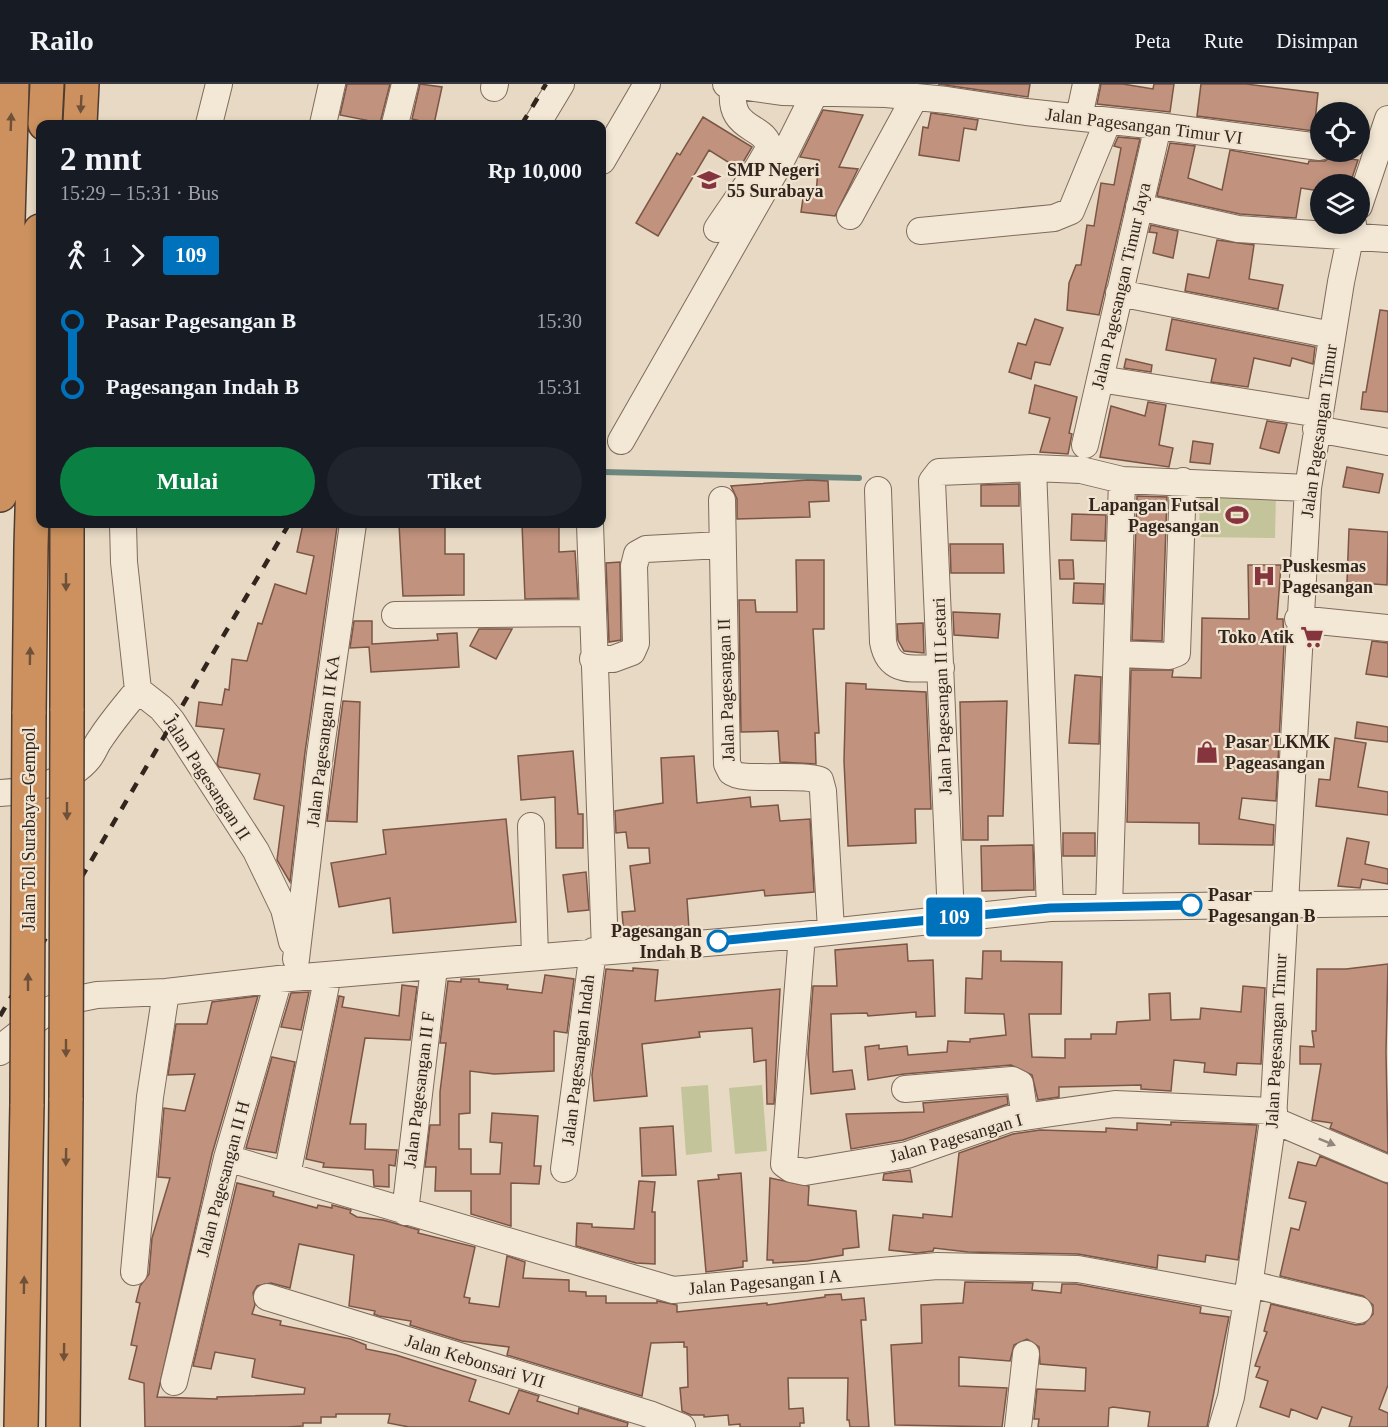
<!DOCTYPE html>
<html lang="id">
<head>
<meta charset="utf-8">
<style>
	:root { --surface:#171b24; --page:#20242c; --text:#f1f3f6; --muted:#9ea1a6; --line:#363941; --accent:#0b8043 }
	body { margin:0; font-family:"Times New Roman",serif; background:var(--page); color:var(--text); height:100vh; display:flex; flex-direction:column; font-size:22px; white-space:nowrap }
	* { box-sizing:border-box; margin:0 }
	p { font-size:20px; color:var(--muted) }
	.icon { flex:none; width:33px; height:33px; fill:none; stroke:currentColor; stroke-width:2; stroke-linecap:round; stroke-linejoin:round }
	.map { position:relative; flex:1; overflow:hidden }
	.side { position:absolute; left:36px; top:36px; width:570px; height:408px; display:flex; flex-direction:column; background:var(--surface); border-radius:12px; box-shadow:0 3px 9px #0003 }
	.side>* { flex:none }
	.badge { padding:0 12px; border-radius:4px; font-size:21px; line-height:39px }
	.fabs { position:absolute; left:1310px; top:18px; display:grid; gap:12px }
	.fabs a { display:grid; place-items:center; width:60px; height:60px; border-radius:50%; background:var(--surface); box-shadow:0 3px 9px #0003; font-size:30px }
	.map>.badge { position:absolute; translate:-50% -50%; box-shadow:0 0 0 3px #fff }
	.legs { display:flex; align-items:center; gap:9px; height:66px; padding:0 24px; font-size:20px }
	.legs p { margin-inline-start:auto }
	.overview { display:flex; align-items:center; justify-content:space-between; height:102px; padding:0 24px }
	h1 { font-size:33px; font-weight:700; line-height:45px }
	.action { display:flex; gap:12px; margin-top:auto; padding:12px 24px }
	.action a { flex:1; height:69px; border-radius:36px; background:var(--accent); color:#fff; font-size:24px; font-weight:700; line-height:69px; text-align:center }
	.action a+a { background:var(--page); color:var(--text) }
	ul { padding:0 24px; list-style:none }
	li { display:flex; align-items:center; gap:21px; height:66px; font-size:22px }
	li i { display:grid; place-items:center; width:9px; height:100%; margin:0 8px; background:currentColor }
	li i::after { content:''; width:15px; height:15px; margin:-8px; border:4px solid; border-radius:50%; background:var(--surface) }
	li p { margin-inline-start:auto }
	li:first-child i { background:linear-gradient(#0000 50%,currentColor 0) }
	li:last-child i { background:linear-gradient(currentColor 50%,#0000 0) }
	header { display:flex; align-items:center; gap:36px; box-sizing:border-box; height:84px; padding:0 30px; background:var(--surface); border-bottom:2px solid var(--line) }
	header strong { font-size:28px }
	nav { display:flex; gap:33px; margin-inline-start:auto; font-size:21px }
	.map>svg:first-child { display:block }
</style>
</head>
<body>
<header>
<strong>Railo</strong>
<nav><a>Peta</a><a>Rute</a><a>Disimpan</a></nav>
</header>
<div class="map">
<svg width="1388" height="1343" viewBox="0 0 1388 1343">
	<rect width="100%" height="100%" fill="#e7d9c3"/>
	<path fill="#c3c499" d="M1200,407L1276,408L1275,454L1199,453Z
		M708,1001L712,1068L686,1071L681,1003Z
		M762,1001L767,1067L735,1070L729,1004Z"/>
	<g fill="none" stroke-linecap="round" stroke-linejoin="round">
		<path stroke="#6d877e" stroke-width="6" d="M602,388L859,394"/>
	</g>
	<path fill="#c1937e" stroke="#7b5545" stroke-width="1.5" d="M347,0H390L380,39L340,31Z
		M420,0L442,3L434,40L412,35Z
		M938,0H1030L1028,13Z
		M1101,0H1123L1153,5L1154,0H1174L1170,28L1097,20Z
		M1201,0H1246L1318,9L1314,47L1197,32Z
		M823,26L863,31L839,83L858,85L857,87L835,132L801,128L804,107L816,109L819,76L800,73Z
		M931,29L978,36L976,46L964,44L959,77L919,71L923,43L928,44Z
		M703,33L752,63L739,85L709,66L658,152L636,139L677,69L680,71Z
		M1118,53L1140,55L1099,231L1067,226L1069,199L1076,181H1081L1087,141L1094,142L1101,99L1114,101L1121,64L1114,62Z
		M1170,59L1195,62L1188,94L1222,106L1230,66L1308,80L1309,77H1325L1332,72L1358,76L1350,100H1320V107L1301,104L1296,134L1240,130L1157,112Z
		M1151,141L1178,147L1173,174L1153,169L1157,149L1149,148Z
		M1217,156L1254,161L1249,195L1283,201L1278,225L1185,207L1188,190L1209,194Z
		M1380,226L1388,227V328L1361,325L1363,308H1366Z
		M1035,235L1063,244L1050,281L1035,278L1031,295L1009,288L1018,259L1026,261Z
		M1172,235L1315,263L1313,280L1292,274L1290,282L1254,274L1248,303L1211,298L1216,275L1166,266Z
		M1126,275L1152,281L1151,288L1124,284Z
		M1035,301L1077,313L1069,349L1072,350L1068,370L1040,368L1050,334L1029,329Z
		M1148,318L1166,321L1159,361L1173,364L1169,383L1100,373L1111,322L1145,332Z
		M1267,337L1287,340L1279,369L1260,364Z
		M1193,357L1213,360L1210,380L1190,378Z
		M1347,383L1383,390L1379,409L1343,403Z
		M808,396L828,397L829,417L809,418L810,433L737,435V415L731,402Z
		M1019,400V422H981V401Z
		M1137,412L1167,413L1162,557L1132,556Z
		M1072,430L1106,431L1105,457L1071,456Z
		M303,440L337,443L305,668L290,798L277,776L284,722L254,715L260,690L219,683L217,680L224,645L196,642L199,618L222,621L225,605L229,606L232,575L247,577L258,539L262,540L275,500L306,510L314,472L297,468Z
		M399,440H445V470H464V511L403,512Z
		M522,440H559V468L575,467L578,514L525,515Z
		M1349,445L1388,448L1387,501L1347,498Z
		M950,460H1003L1004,489H951Z
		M796,476H824V545H813L819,649H815L816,680L780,678L778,647L741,648L739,516H755L756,528H797Z
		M1059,476H1073L1074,495H1060Z
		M620,478L621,556L609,558L606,479Z
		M1248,481H1281L1277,535H1283L1284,560L1276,717L1242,714L1239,735L1274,741L1273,761L1199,760V739L1127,738L1131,586H1173L1172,593L1201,594L1202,534L1249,535Z
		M1074,499L1104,500L1103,520L1073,519Z
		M953,528L1000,530L998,554L954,551Z
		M354,537H372V560L438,556L437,550L457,549L459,583L371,588L369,563L350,564Z
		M923,539L924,569L904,567L898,556L897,540Z
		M479,545H512L496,575L470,562Z
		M1372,557L1388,559V593L1366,590Z
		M1075,591L1101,593L1099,660L1069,659Z
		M846,599L866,600V605L926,608L931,725H915L916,759L848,762L844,677Z
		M343,617L360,618L357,738L327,737Z
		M1007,617L1003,732H988V756H963L960,618Z
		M1357,638L1388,643V658L1355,654Z
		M1335,654L1366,659L1358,703L1388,708V731L1316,722L1319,695L1330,696Z
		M573,667L578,730H583V764H556L555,713L521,716L518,672Z
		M694,672L697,719L750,713L751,723L778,721L780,737L810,735L814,808L765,812L764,806L687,815L689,845L624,851L622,828L635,827L630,782L650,779L649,764H628L626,748L616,749L615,727L663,719L661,674Z
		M506,735L516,838L393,849L390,814L339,823L331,779L386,770L383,746Z
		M1063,749H1095V772H1063Z
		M1347,754L1369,758L1365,780L1388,785V800L1362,795L1360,804L1338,802Z
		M1033,761L1034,806L982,807L981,762Z
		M586,788L589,826L568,828L563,791Z
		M907,860L908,877L933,876L935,932L916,933V928L868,932L867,929L831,930L833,988L852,986L855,1005L811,1010L808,970L813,902H837L835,866Z
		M983,867H1001V877L1062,878L1061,930H1029L1032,973L1065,974V955H1091V950H1116L1117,938L1150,936L1149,910L1170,909L1171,936L1200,935L1201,924L1241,928L1243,902L1265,904L1261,980L1237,979L1236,991L1204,988L1205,979L1174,976L1171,1007L1141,1005V1001L1059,1003V1013L1038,1016L1032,991L1011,981L904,990L868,996L865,963L879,961V965L907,962L908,971L947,968L948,957L970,958V955L1006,951L1004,930L965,929L966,894L982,895Z
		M1388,880L1386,968L1388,1069L1330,1044L1332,1039L1312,1036L1321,980H1300V962L1314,963L1312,947H1316L1317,885H1346Z
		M633,884L658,886L655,917L780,905L774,1020H767L766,976L754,978L752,944L699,948L700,953L642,960L647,1012L594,1017L592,991L606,885L633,887Z
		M545,891L574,895L567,949L554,947V987L494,990L470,987V1029L459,1030V1065H471V1090H500L502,1059L490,1058L492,1029L538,1032L534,1082H541L539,1100L511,1099V1142L471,1130V1107H435L436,1083H425L430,1041H440V1008L446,959H440L448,897L461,898V895H479V898L508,901L507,905L542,909Z
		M402,901L417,903L410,956L365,954L350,1040H366L365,1065L397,1066L395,1082L389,1081V1103L374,1102L373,1086L323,1083L324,1079L306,1075L339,912L344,913L342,923L399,932Z
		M309,908L301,946L281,943L291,909Z
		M258,912L212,1070L157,1313L217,1315V1313L304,1310L305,1304L252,1293L255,1275L215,1268L211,1285L193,1282L237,1099L274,1108L273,1112L317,1124L318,1121L332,1124V1121L351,1126L350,1129L357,1133L383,1136L419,1146L418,1149L475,1163L464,1213L470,1214L469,1219L499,1223L507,1172L525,1178L523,1194L569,1196V1207L586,1208V1212H606V1219H657V1217L677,1221V1228L767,1219V1221L825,1213V1211L841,1210L842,1216L864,1214L866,1236H861L869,1343H850L849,1336H847L848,1294H788L789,1325L803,1324L804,1339H800V1343H740V1340L729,1341L728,1331L704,1333V1331H691L682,1327L680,1304L688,1303L687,1263H684V1258L651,1259L642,1312L507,1271L509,1263L462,1257L410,1241L411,1237L379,1232L374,1230L375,1227L349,1222L354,1171L299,1160L290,1204L271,1199L257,1202L253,1209L255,1221L252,1230L281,1237L280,1241L351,1255L366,1261V1265L396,1271L476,1296L469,1317L509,1330L519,1306L539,1312L537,1317L578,1330L579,1324L628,1339L627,1343H409L388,1339L390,1330H336V1333H321V1339H303V1342L287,1343H145L144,1299L129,1295L137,1262L131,1261L140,1219L136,1218L140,1202L149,1190L152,1154L170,1094L158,1093L164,1024L185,1027L195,990L168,991L176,940H207L212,918Z
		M272,973L295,978L276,1069L246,1064Z
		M1007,1012L1008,1020L903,1056L851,1065L846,1030L924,1028L923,1019Z
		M1171,1038L1257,1041L1238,1176L1206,1171L1205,1178L1158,1171L1157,1184L1078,1170L968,1168L934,1164L933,1167L917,1169L889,1166L893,1131L923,1134V1130L952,1133L959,1069L1013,1050L1040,1046L1106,1048V1044L1137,1046V1039L1171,1041Z
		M673,1042L676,1091L642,1092L640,1044Z
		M1320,1072L1388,1100V1301L1379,1325L1388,1329V1343H1349L1352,1333L1322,1323L1317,1335L1291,1325L1289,1333L1260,1323L1268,1297L1256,1293L1260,1283L1255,1282L1267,1248L1264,1247L1271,1220L1356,1241L1364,1240L1373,1230V1221L1363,1212L1280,1192L1291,1144L1299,1146L1306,1118L1289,1114L1298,1078L1316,1082Z
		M910,1086L912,1098L883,1096L884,1090Z
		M741,1089L747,1177H743V1183L706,1188L698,1097L719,1095L718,1091Z
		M770,1094L809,1102L808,1121L856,1127L859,1163L843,1165V1171L807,1177L773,1179V1176H767Z
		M639,1097L655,1098L652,1128H655V1180L636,1179L576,1162L577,1139L592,1140V1143L634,1145Z
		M965,1198L1033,1199L1032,1206L1061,1209L1062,1200H1076L1201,1223L1200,1229L1229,1233L1207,1343H1148L1150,1328L1113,1323L1109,1324L1108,1343H1038L1039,1335H1034L1037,1305L1085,1307L1086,1284L1040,1280L1039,1263L1027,1255L1014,1261L1010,1277L959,1273V1302L1007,1304L1002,1343L895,1341L891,1261L922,1259L921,1221L963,1219Z"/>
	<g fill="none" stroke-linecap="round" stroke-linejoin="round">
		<g stroke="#7f6b5c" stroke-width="28">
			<path id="minor" d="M726,0L782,8L886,10L947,16L1026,28L1158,42L1320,63
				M494,4L495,0
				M1079,33L1086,0
				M209,40L219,0
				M323,40L332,0
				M395,40L405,0
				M537,40L561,0
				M602,77L647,0
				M1359,122L1388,35
				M1139,123L1238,145L1388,155
				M850,132L915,13
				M717,145C735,118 754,93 769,64C766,39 725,49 734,0
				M920,147L1054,134L1071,127L1108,37
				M1119,209L1332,251
				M1100,295L1319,330
				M1316,345L1388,358
				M621,357L783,73L815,9
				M1085,361L1158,42
				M1033,384L1050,824
				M878,406L883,558C889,591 913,584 941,584
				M722,416L727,680C727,680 731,688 731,688C742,698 799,689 820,696L823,707L831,846
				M123,440L124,478L138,606
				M590,440L605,867
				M395,531L591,529
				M1298,535L1388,544
				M1117,570L1169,572L1177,569L1183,397
				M593,575H613L632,568L636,559L634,482L637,470L646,465L721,461
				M138,606L161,624L172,637L256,767L284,825L292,858
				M0,709C28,708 71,697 89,674C94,668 96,660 101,654C112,637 125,622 138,606
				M531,742L535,873
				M1109,823L1122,396
				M951,833L932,397L939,388L1033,384L1081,386L1122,396L1308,404
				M802,851L784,1080L791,1085L805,1088L907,1071L1009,1035L1115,1020L1274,1027
				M296,875L320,670L353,440
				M0,968L7,959L49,926L72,916L97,911L166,908L279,895L802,851L1050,824L1388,819
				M905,1005L1012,996L1020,1000L1025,1033
				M1273,1036L1388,1085
				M227,1074L673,1206L937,1182L1078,1185L1247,1216
				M564,1085L593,867
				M287,1091L328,891
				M405,1128L434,884
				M134,1188L150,1013L166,908
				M1250,1200L1359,1226
				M267,1213L652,1331L682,1343
				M174,1298L227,1074L279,895
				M1018,1343L1026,1270
				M1222,1343L1231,1313L1247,1216L1273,1036L1308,404L1341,198L1353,140"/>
		</g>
		<g stroke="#4d3b30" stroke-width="36">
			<path id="highway" d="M45,40L47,0
				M80,40L82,0
				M0,411L12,0
				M67,627V440
				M29,630L31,463L40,147
				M21,1343L27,1020
				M63,1343L66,1014"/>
		</g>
		<use href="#minor" stroke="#f3e7d5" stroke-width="26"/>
		<use href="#highway" stroke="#cc915e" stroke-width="33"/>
		<path stroke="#31251e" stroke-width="4.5" stroke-dasharray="10 10" stroke-linecap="butt" d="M522,40L546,0
			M0,932L289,440"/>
		<g stroke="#4d3b30" stroke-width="36" stroke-linecap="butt">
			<path id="highway-bridge" d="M66,1014L67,627
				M27,1020L29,630"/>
		</g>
		<use href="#highway-bridge" stroke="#cc915e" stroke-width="33"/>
	</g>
	<defs><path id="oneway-solid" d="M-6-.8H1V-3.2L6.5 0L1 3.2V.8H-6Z" transform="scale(1.5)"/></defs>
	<g fill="#6f5038">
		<use href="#oneway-solid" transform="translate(81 20) rotate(93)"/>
		<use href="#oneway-solid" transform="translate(11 38) rotate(-88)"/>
		<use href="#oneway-solid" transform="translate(66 498) rotate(90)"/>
		<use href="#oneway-solid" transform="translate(30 572) rotate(-89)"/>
		<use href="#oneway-solid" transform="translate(67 727) rotate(90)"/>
		<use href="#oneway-solid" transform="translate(28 898) rotate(-90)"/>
		<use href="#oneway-solid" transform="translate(66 964) rotate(90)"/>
		<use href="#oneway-solid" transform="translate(66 1073) rotate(91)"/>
		<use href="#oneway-solid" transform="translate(24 1201) rotate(-89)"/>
		<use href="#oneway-solid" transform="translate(64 1268) rotate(91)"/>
	</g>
	<use fill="#92867a" href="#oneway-solid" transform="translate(1327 1058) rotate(22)"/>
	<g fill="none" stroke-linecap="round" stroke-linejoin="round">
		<g stroke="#fff" stroke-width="14">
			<path id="line-1" d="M718,857L1050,824L1191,821"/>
		</g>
		<use href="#line-1" stroke="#0072bc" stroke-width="9"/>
	</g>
	<defs>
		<g id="school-bare" transform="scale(1.8)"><path d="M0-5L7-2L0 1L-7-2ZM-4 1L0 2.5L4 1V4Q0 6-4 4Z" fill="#86343d" stroke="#f0e4d1" stroke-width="2.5" paint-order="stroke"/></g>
		<g id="stadium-bare" transform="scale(1.8)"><path d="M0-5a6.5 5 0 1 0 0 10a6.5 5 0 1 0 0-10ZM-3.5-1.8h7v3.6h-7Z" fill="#86343d" stroke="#f0e4d1" stroke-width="2.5" paint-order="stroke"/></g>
		<g id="hospital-bare" transform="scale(1.8)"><path d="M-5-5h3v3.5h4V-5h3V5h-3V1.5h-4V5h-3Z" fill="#86343d" stroke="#f0e4d1" stroke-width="2.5" paint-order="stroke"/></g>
		<g id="supermarket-bare" transform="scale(1.8)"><path d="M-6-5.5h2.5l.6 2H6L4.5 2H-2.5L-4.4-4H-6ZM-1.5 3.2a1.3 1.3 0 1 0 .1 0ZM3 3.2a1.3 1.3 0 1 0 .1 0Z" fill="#86343d" stroke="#f0e4d1" stroke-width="2.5" paint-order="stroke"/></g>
		<g id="shop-bare" transform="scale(1.8)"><path d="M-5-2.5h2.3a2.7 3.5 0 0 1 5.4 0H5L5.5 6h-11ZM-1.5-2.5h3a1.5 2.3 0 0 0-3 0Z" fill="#86343d" stroke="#f0e4d1" stroke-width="2.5" paint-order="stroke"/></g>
	</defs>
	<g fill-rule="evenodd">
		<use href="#school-bare" x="709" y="96"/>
		<use href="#stadium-bare" x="1237" y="431"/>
		<use href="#hospital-bare" x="1264" y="492"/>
		<use href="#supermarket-bare" x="1312" y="553"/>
		<use href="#shop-bare" x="1207" y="668"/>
	</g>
	<g fill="#fff" stroke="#0072bc" stroke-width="3">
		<circle cx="1191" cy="821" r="10"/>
		<circle cx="718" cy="857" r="10"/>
	</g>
	<g text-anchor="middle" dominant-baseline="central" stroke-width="4.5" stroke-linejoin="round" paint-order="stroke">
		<g font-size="18" fill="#31251e" stroke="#f0e4d1">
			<text transform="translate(1144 42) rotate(7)">Jalan Pagesangan Timur VI</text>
			<text transform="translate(1121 202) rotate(-77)">Jalan Pagesangan Timur Jaya</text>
			<text transform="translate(1319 347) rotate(-82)">Jalan Pagesangan Timur</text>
			<text transform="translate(726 606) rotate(-92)">Jalan Pagesangan II</text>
			<text transform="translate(942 612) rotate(-92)">Jalan Pagesangan II Lestari</text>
			<text transform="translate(323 657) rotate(-83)">Jalan Pagesangan II KA</text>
			<text transform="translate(207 694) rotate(57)">Jalan Pagesangan II</text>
			<text transform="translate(29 745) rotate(-90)">Jalan Tol Surabaya–Gempol</text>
			<text transform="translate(1276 957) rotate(-87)">Jalan Pagesangan Timur</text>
			<text transform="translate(578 976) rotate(-83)">Jalan Pagesangan Indah</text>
			<text transform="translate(419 1006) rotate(-83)">Jalan Pagesangan II F</text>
			<text transform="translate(956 1054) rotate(-16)">Jalan Pagesangan I</text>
			<text transform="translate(223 1095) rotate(-75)">Jalan Pagesangan II H</text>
			<text transform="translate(765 1198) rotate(-5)">Jalan Pagesangan I A</text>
			<text transform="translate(475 1277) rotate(17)">Jalan Kebonsari VII</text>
		</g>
		<g font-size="18" font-weight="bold" fill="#31251e" stroke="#f0e4d1" text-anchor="start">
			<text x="727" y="86">SMP Negeri<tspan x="727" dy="21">55 Surabaya</tspan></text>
			<text x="1219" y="421" text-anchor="end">Lapangan Futsal<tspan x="1219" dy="21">Pagesangan</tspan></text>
			<text x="1282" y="482">Puskesmas<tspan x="1282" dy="21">Pagesangan</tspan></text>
			<text x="1294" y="553" text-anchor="end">Toko Atik</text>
			<text x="1225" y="658">Pasar LKMK<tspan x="1225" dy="21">Pageasangan</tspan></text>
		</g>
		<g font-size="18" font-weight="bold" fill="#31251e" stroke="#f0e4d1" text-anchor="start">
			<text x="1208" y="811">Pasar<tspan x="1208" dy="21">Pagesangan B</tspan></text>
			<text x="702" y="847" text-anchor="end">Pagesangan<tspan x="702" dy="21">Indah B</tspan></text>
		</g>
	</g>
</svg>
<div class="fabs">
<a><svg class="icon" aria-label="locate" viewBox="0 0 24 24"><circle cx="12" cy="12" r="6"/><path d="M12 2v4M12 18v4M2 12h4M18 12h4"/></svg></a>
<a><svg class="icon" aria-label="layers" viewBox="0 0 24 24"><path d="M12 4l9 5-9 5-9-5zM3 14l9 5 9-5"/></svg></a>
</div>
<b class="badge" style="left:954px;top:833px;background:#0072bc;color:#fff">109</b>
<section class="side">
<div class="overview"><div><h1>2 mnt</h1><p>15:29 – 15:31 · Bus</p></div><b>Rp 10,000</b></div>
<div class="legs"><svg class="icon" aria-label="walk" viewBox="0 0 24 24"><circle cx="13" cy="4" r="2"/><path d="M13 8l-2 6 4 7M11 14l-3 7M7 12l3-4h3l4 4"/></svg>1<svg class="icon" aria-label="forward" viewBox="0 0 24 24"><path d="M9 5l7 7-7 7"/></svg><b class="badge" style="background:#0072bc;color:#fff">109</b></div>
<ul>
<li><i style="color:#0072bc"></i><b>Pasar Pagesangan B</b><p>15:30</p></li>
<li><i style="color:#0072bc"></i><b>Pagesangan Indah B</b><p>15:31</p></li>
</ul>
<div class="action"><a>Mulai</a><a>Tiket</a></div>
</section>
</div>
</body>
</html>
